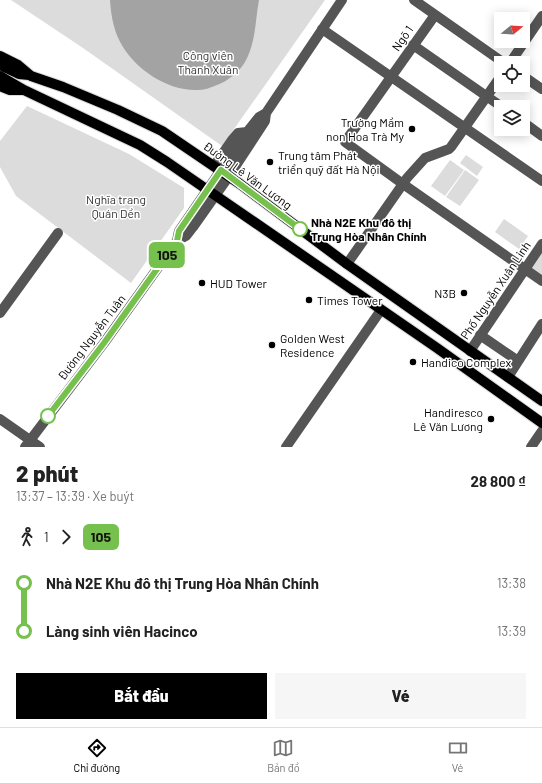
<!DOCTYPE html>
<html lang="vi">
<head>
<meta charset="utf-8">
<style>
	:root { --surface:#fff; --page:#f6f6f6; --text:#222; --muted:#767676; --line:#e0e0e0; --accent:#000 }
	body { margin:0; font-family:Barlow,sans-serif; background:var(--page); color:var(--text); height:100vh; display:flex; flex-direction:column; font-size:15px; white-space:nowrap }
	* { box-sizing:border-box; margin:0 }
	p { font-size:13px; color:var(--muted) }
	.icon { flex:none; width:22px; height:22px; fill:none; stroke:currentColor; stroke-width:2; stroke-linecap:round; stroke-linejoin:round }
	.map { position:relative; height:447px; overflow:hidden }
	.drawer { display:flex; flex-direction:column; background:var(--surface); flex:1 }
	.drawer>* { flex:none }
	.badge { padding:0 8px; border-radius:6px; font-size:14px; line-height:26px }
	.needle { width:26px; rotate:72deg }
	.fabs { position:absolute; left:494px; top:12px; display:grid; gap:8px }
	.fabs a { display:grid; place-items:center; width:36px; height:36px; border-radius:0px; background:var(--surface); box-shadow:0 2px 10px #0003; font-size:20px }
	.map>.badge { position:absolute; translate:-50% -50%; box-shadow:0 0 0 2px #fff }
	.legs { display:flex; align-items:center; gap:6px; height:44px; padding:0 16px; font-size:13px }
	.legs p { margin-inline-start:auto }
	.headline { display:flex; align-items:center; justify-content:space-between; height:68px; padding:0 16px }
	h1 { font-size:22px; font-weight:800; line-height:30px }
	.action { display:flex; gap:8px; margin-top:auto; padding:8px 16px }
	.action a { flex:1; height:46px; border-radius:0px; background:var(--accent); color:#fff; font-size:16px; font-weight:800; line-height:46px; text-align:center }
	.action a+a { background:var(--page); color:var(--text) }
	ul { padding:0 16px; list-style:none }
	li { display:flex; align-items:center; gap:14px; height:48px; font-size:15px }
	li i { display:grid; place-items:center; width:6px; height:100%; margin:0 5px; background:currentColor }
	li i::after { content:''; width:10px; height:10px; margin:-5px; border:3px solid; border-radius:50%; background:var(--surface) }
	li p { margin-inline-start:auto }
	li:first-child i { background:linear-gradient(#0000 50%,currentColor 0) }
	li:last-child i { background:linear-gradient(currentColor 50%,#0000 0) }
	.tabs { display:flex; justify-content:space-around; align-items:center; height:56px; border-top:1px solid var(--line); background:var(--surface); font-size:11px; color:var(--muted) }
	.tabs a { display:grid; justify-items:center; gap:2px }
	.tabs .on { color:var(--accent) }
	.map>svg:first-child { display:block }
</style>
</head>
<body>
<div class="map">
<svg width="542" height="447" viewBox="0 0 542 447">
	<rect width="100%" height="100%" fill="#fff"/>
	<path fill="#dcdcdc" d="M11,0H325L222,146L83,48Z
		M27,106L129,154L184,188V208L131,283L16,196L0,167V141Z
		M466,155L483,167L477,176L460,163Z
		M450,160L464,170L445,196L431,186Z
		M465,170L479,180L460,206L446,197Z
		M504,219L528,236L519,249L495,232Z
		M542,244V281L525,269Z"/>
	<path fill="#a3a3a3" d="M110,0H259C255,21 256,43 245,62C239,72 228,81 217,85C210,88 204,90 197,90C168,91 137,70 123,47C114,33 111,16 110,0Z"/>
	<g fill="none" stroke-linecap="round" stroke-linejoin="round">
		<g stroke="#dbdbdb" stroke-width="12">
			<path id="major" d="M0,56L18,65L31,76L63,87L118,110L162,131L240,184L347,264L542,401
				M0,65L19,74L29,75
				M0,76L24,90
				M0,86L10,90H24L140,145L167,162L437,348L542,423"/>
		</g>
		<path stroke="#555" stroke-width="10" d="M414,0L504,63
			M435,15L345,142L403,184L542,281
			M322,29L542,181
			M413,45L502,107
			M510,63L542,16
			M523,76L542,89
			M523,122L542,136
			M214,166L232,140L238,133L247,132
			M177,241L186,236L193,227L229,176L265,121L266,113
			M347,264L407,178L425,158L449,149L451,147L501,76
			M0,313L58,233
			M480,335L518,361
			M470,351L542,244
			M508,377L542,324
			M0,419L40,447
			M25,447L104,343L177,241L179,231L247,132L259,117L266,113L342,0
			M286,447L381,310
			M531,447L542,431"/>
		<use href="#major" stroke="#000" stroke-width="10"/>
	</g>
	<g fill="none" stroke-linecap="round" stroke-linejoin="round">
		<g stroke="#fff" stroke-width="9">
			<path id="line-1" d="M48,416L104,343L177,241L179,231L221,170L300,229"/>
		</g>
		<use href="#line-1" stroke="#76c04d" stroke-width="6"/>
	</g>
	<g fill="#000" stroke="#fff" stroke-width="1.5">
		<circle cx="412" cy="129" r="4"/>
		<circle cx="270" cy="162" r="4"/>
		<circle cx="202" cy="283" r="4"/>
		<circle cx="464" cy="293" r="4"/>
		<circle cx="309" cy="300" r="4"/>
		<circle cx="272" cy="345" r="4"/>
		<circle cx="413" cy="362" r="4"/>
		<circle cx="491" cy="419" r="4"/>
	</g>
	<g fill="#fff" stroke="#76c04d" stroke-width="2">
		<circle cx="300" cy="229" r="7"/>
		<circle cx="48" cy="416" r="7"/>
	</g>
	<g text-anchor="middle" dominant-baseline="central" stroke-width="3" stroke-linejoin="round" paint-order="stroke">
		<g font-size="12" fill="#000" stroke="#fff">
			<text transform="translate(402 38) rotate(-55)">Ngõ 1</text>
			<text transform="translate(248 175) rotate(36)">Đường Lê Văn Lương</text>
			<text transform="translate(495 290) rotate(-56)">Phố Nguyễn Xuân Linh</text>
			<text transform="translate(91 337) rotate(-53)">Đường Nguyễn Tuân</text>
		</g>
		<g font-size="12" fill="#333" stroke="#fff">
			<text x="208" y="55">Công viên<tspan x="208" dy="14">Thanh Xuân</tspan></text>
			<text x="116" y="199">Nghĩa trang<tspan x="116" dy="14">Quán Dền</tspan></text>
		</g>
		<g font-size="12" fill="#000" stroke="#fff" text-anchor="start">
			<text x="404" y="122" text-anchor="end">Trường Mầm<tspan x="404" dy="14">non Hoa Trà My</tspan></text>
			<text x="278" y="155">Trung tâm Phát<tspan x="278" dy="14">triển quỹ đất Hà Nội</tspan></text>
			<text x="210" y="283">HUD Tower</text>
			<text x="456" y="293" text-anchor="end">N3B</text>
			<text x="317" y="300">Times Tower</text>
			<text x="280" y="338">Golden West<tspan x="280" dy="14">Residence</tspan></text>
			<text x="421" y="362">Handico Complex</text>
			<text x="483" y="412" text-anchor="end">Handiresco<tspan x="483" dy="14">Lê Văn Lương</tspan></text>
		</g>
		<g font-size="12" font-weight="bold" fill="#000" stroke="#fff" text-anchor="start">
			<text x="311" y="222">Nhà N2E Khu đô thị<tspan x="311" dy="14">Trung Hòa Nhân Chính</tspan></text>
		</g>
	</g>
</svg>
<div class="fabs">
<a><svg class="needle" viewBox="-14 -14 28 28"><path d="M0-13l5 13h-10z" fill="#e53935"/><path d="M0 13l5-13h-10z" fill="#767676"/></svg></a>
<a><svg class="icon" aria-label="locate" viewBox="0 0 24 24"><circle cx="12" cy="12" r="6"/><path d="M12 2v4M12 18v4M2 12h4M18 12h4"/></svg></a>
<a><svg class="icon" aria-label="layers" viewBox="0 0 24 24"><path d="M12 4l9 5-9 5-9-5zM3 14l9 5 9-5"/></svg></a>
</div>
<b class="badge" style="left:167px;top:255px;background:#76c04d;color:#111">105</b>
</div>
<section class="drawer">
<div class="headline"><div><h1>2 phút</h1><p>13:37 – 13:39 · Xe buýt</p></div><b>28 800 ₫</b></div>
<div class="legs"><svg class="icon" aria-label="walk" viewBox="0 0 24 24"><circle cx="13" cy="4" r="2"/><path d="M13 8l-2 6 4 7M11 14l-3 7M7 12l3-4h3l4 4"/></svg>1<svg class="icon" aria-label="forward" viewBox="0 0 24 24"><path d="M9 5l7 7-7 7"/></svg><b class="badge" style="background:#76c04d;color:#111">105</b></div>
<ul>
<li><i style="color:#76c04d"></i><b>Nhà N2E Khu đô thị Trung Hòa Nhân Chính</b><p>13:38</p></li>
<li><i style="color:#76c04d"></i><b>Làng sinh viên Hacinco</b><p>13:39</p></li>
</ul>
<div class="action"><a>Bắt đầu</a><a>Vé</a></div>
</section>
<nav class="tabs">
<a class="on"><svg class="icon" aria-label="directions" viewBox="0 0 24 24"><path d="M12 3l9 9-9 9-9-9zM9 14v-3h6M13 9l2 2-2 2"/></svg>Chỉ đường</a>
<a><svg class="icon" aria-label="map" viewBox="0 0 24 24"><path d="M3 6l6-2 6 2 6-2v14l-6 2-6-2-6 2zM9 4v14M15 6v14"/></svg>Bản đồ</a>
<a><svg class="icon" aria-label="tickets" viewBox="0 0 24 24"><path d="M3 7h18v10H3zM15 7v10"/></svg>Vé</a>
</nav>
</body>
</html>
